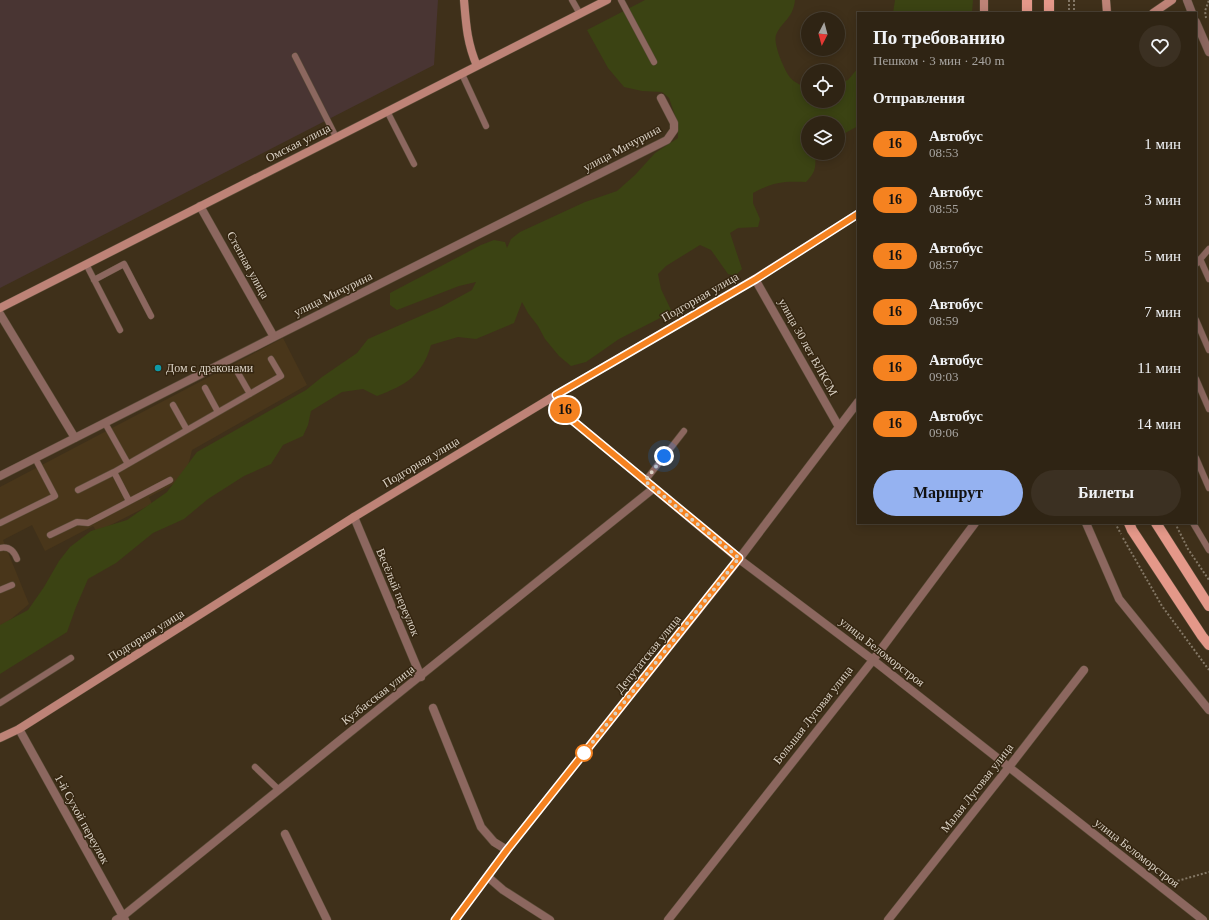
<!DOCTYPE html>
<html lang="ru">
<head>
<meta charset="utf-8">
<style>
	:root { --surface:#2f2414; --page:#3b3022; --text:#f1f3f6; --muted:#a7a4a0; --line:#4a4134; --accent:#95b2f1 }
	body { margin:0; font-family:"Times New Roman",serif; background:var(--page); color:var(--text); height:100vh; display:flex; flex-direction:column; font-size:15px; white-space:nowrap }
	* { box-sizing:border-box; margin:0 }
	p { font-size:13px; color:var(--muted) }
	.icon { flex:none; width:22px; height:22px; fill:none; stroke:currentColor; stroke-width:2; stroke-linecap:round; stroke-linejoin:round }
	.map { position:relative; flex:1; overflow:hidden }
	.drawer { position:absolute; left:857px; top:12px; width:340px; height:512px; display:flex; flex-direction:column; background:var(--surface); border-radius:0px; box-shadow:0 2px 10px #0003,0 0 0 1px var(--line) }
	.drawer>* { flex:none }
	.badge { padding:0 8px; border-radius:13px; font-size:14px; line-height:26px }
	.needle { width:26px; rotate:186deg }
	.tools { position:absolute; left:801px; top:12px; display:grid; gap:8px }
	.tools a { display:grid; place-items:center; width:44px; height:44px; border-radius:50%; background:var(--surface); box-shadow:0 2px 10px #0003,0 0 0 1px var(--line); font-size:20px }
	.you { position:absolute; width:20px; height:20px; margin:-10px; border:3px solid #fff; border-radius:50%; background:#1a73e8; box-shadow:0 0 0 6px #1a73e833 }
	.map>.badge { position:absolute; translate:-50% -50%; box-shadow:0 0 0 2px #fff }
	h2 { padding:0 16px; font-size:15px; line-height:36px }
	.round { display:grid; place-items:center; flex:none; width:42px; height:42px; border-radius:21px; background:var(--page) }
	.head { display:flex; align-items:center; justify-content:space-between; height:68px; padding:0 16px }
	h1 { font-size:19px; font-weight:800; line-height:30px }
	.cta { display:flex; gap:8px; margin-top:auto; padding:8px 16px }
	.cta a { flex:1; height:46px; border-radius:24px; background:var(--accent); color:#111; font-size:16px; font-weight:800; line-height:46px; text-align:center }
	.cta a+a { background:var(--page); color:var(--text) }
	ul { padding:0; list-style:none }
	li { display:flex; align-items:center; gap:12px; height:56px; padding:0 16px }
	li div { flex:1 }
	li b { display:block; font-size:15px }
	li em { font-style:normal }
	li .badge { min-width:44px; font-weight:700; text-align:center }
	.map>svg:first-child { display:block }
</style>
</head>
<body>
<div class="map">
<svg width="1209" height="920" viewBox="0 0 1209 920">
	<rect width="100%" height="100%" fill="#3f301a"/>
	<path fill="#49361a" d="M283,338L307,385L192,450L185,478L149,497L152,504L97,532L93,526L45,551L32,525L3,540L29,604L5,624L0,626V487Z"/>
	<path fill="#493533" d="M0,0H438L434,65L0,288Z"/>
	<path fill="#3b4313" d="M645,0H795C793,19 782,21 776,35C773,44 784,69 789,76C793,82 802,86 808,88V101H838V83L848,80L858,68V126L838,137V123H808V153H815C816,167 816,172 806,182C783,181 773,182 753,193V203L760,219L758,227L738,228L730,233L742,269L735,276L728,274L711,250L700,245L666,266L658,274L661,289L672,312L619,339L586,362L571,366L559,356L545,339L538,326L528,313L522,302L514,323L476,339L458,337L431,345C422,376 406,385 377,396L363,389L342,392L311,411L308,425L303,436L283,445L271,464L244,476L208,499L184,519L153,533L116,563L88,579L76,607L67,632L0,674V625L28,610L44,587L59,561L70,547L91,531L127,520L167,492L197,452L306,390L322,377L357,353L368,339L441,307L472,290L476,282L459,286L397,310L390,305V293L481,245L494,240L505,242L507,248L511,239L520,232L585,202L617,191L635,175L655,153L678,138V124L669,98L662,92L642,91L624,87L608,68L587,30Z
		M895,0H973L972,13H893Z"/>
	<g fill="none" stroke-linecap="round" stroke-linejoin="round">
		<g stroke="#5b4d39" stroke-width="7">
			<path id="lane" d="M572,0L580,14
				M621,0L654,62
				M295,56L336,137
				M462,74L486,126
				M387,111L414,164
				M1200,259L1209,279
				M86,264L120,330
				M1196,264L1209,249
				M94,280L124,264L151,316
				M1196,320L1209,350
				M238,373L250,394
				M1196,379L1209,409
				M205,388L218,412
				M173,405L187,430
				M105,423L128,464
				M1196,458L1209,488
				M114,472L129,501
				M645,481L684,431
				M78,490L114,472L281,376L271,359
				M0,523L55,496L35,458
				M1193,523L1209,550
				M50,535L77,522L88,523L170,480
				M0,548C9,546 14,551 17,559
				M0,590L12,585
				M0,703L71,658
				M255,767L278,789"/>
		</g>
		<g stroke="#5b4d39" stroke-width="9">
			<path id="street" d="M1187,0L1192,13
				M1196,22L1209,52
				M200,206L274,337
				M755,279L839,427
				M0,314L75,438
				M858,402L739,559L873,660L1203,920
				M0,476L274,337L667,140L674,130V123L661,98
				M354,517L421,677
				M1086,523L1119,599L1209,710
				M433,708L481,827L494,842L507,850
				M19,729L125,920
				M285,834L327,920
				M488,877L503,890L550,920
				M116,920L123,916C299,772 477,631 654,488
				M668,920L873,660L975,523
				M888,920L1009,767L1084,670"/>
		</g>
		<g stroke="#5b4d39" stroke-width="9">
			<path id="secondary" d="M464,0C466,24 467,43 477,66
				M1106,0L1107,13
				M984,13V0
				M1153,13L1172,0
				M0,308L607,0
				M0,738L19,729L354,517L556,395L755,279L858,214
				M455,920L507,850L739,559L572,420L556,395"/>
		</g>
		<g stroke="#5b4d39" stroke-width="11">
			<path id="primary" d="M1027,0V13
				M1049,0V13
				M1129,523L1132,530L1202,636L1209,645
				M1156,523L1209,606"/>
		</g>
		<path stroke="#847866" stroke-width="2" stroke-dasharray="2 2" stroke-linecap="butt" d="M1069,0V13
			M1074,0V13
			M1206,18L1205,11L1209,0
			M1115,523L1121,534
			M1175,523L1188,549L1209,580
			M1123,538L1162,606L1209,670
			M1170,883L1209,872"/>
		<use href="#lane" stroke="#8c675f" stroke-width="6"/>
		<use href="#street" stroke="#8c675f" stroke-width="8"/>
		<use href="#secondary" stroke="#be8377" stroke-width="8"/>
		<use href="#primary" stroke="#e49889" stroke-width="10"/>
	</g>
	<g fill="none" stroke-linecap="round" stroke-linejoin="round">
		<g stroke="#fff" stroke-width="9">
			<path id="line" d="M455,920L507,850L739,558L572,420L556,395L756,279L858,214"/>
		</g>
		<use href="#line" stroke="#f58220" stroke-width="6"/>
		<path stroke="#dad1c4" stroke-width="4" stroke-dasharray="0 7.2" d="M584,753L739,558L645,481L664,456"/>
	</g>
	<circle fill="#0f9aa8" stroke="#352611" stroke-width="1.5" cx="158" cy="368" r="4"/>
	<circle fill="#fff" stroke="#f58220" stroke-width="2" cx="584" cy="753" r="8"/>
	<g text-anchor="middle" dominant-baseline="central" stroke-width="3" stroke-linejoin="round" paint-order="stroke">
		<g font-size="12" fill="#dad1c4" stroke="#352611">
			<text transform="translate(298 143) rotate(-27)">Омская улица</text>
			<text transform="translate(622 148) rotate(-28)">улица Мичурина</text>
			<text transform="translate(248 265) rotate(61)">Степная улица</text>
			<text transform="translate(333 294) rotate(-26)">улица Мичурина</text>
			<text transform="translate(700 297) rotate(-30)">Подгорная улица</text>
			<text transform="translate(808 347) rotate(61)">улица 30 лет ВЛКСМ</text>
			<text transform="translate(421 462) rotate(-31)">Подгорная улица</text>
			<text transform="translate(398 592) rotate(67)">Весёлый переулок</text>
			<text transform="translate(146 635) rotate(-32)">Подгорная улица</text>
			<text transform="translate(882 652) rotate(38)">улица Беломорстроя</text>
			<text transform="translate(648 654) rotate(-51)">Депутатская улица</text>
			<text transform="translate(378 695) rotate(-38)">Кузбасская улица</text>
			<text transform="translate(813 715) rotate(-52)">Большая Луговая улица</text>
			<text transform="translate(977 788) rotate(-52)">Малая Луговая улица</text>
			<text transform="translate(82 819) rotate(61)">1-й Сухой переулок</text>
			<text transform="translate(1137 853) rotate(38)">улица Беломорстроя</text>
		</g>
		<g font-size="12" fill="#dad1c4" stroke="#352611" text-anchor="start">
			<text x="166" y="368">Дом с драконами</text>
		</g>
	</g>
</svg>
<div class="tools">
<a><svg class="needle" viewBox="-14 -14 28 28"><path d="M0-13l5 13h-10z" fill="#e53935"/><path d="M0 13l5-13h-10z" fill="#a7a4a0"/></svg></a>
<a><svg class="icon" aria-label="locate" viewBox="0 0 24 24"><circle cx="12" cy="12" r="6"/><path d="M12 2v4M12 18v4M2 12h4M18 12h4"/></svg></a>
<a><svg class="icon" aria-label="layers" viewBox="0 0 24 24"><path d="M12 4l9 5-9 5-9-5zM3 14l9 5 9-5"/></svg></a>
</div>
<div class="you" style="left:664px;top:456px"></div>
<b class="badge" style="left:565px;top:410px;background:#f58220;color:#111">16</b>
<section class="drawer">
<div class="head"><div><h1>По требованию</h1><p>Пешком · 3 мин · 240 m</p></div><a class="round"><svg class="icon" aria-label="heart" viewBox="0 0 24 24"><path d="M12 20l-8-8c-3-5 5-10 8-4 3-6 11-1 8 4z"/></svg></a></div>
<h2>Отправления</h2>
<ul>
<li><span class="badge" style="background:#f58220;color:#111">16</span><div><b>Автобус</b><p>08:53</p></div><em>1 мин</em></li>
<li><span class="badge" style="background:#f58220;color:#111">16</span><div><b>Автобус</b><p>08:55</p></div><em>3 мин</em></li>
<li><span class="badge" style="background:#f58220;color:#111">16</span><div><b>Автобус</b><p>08:57</p></div><em>5 мин</em></li>
<li><span class="badge" style="background:#f58220;color:#111">16</span><div><b>Автобус</b><p>08:59</p></div><em>7 мин</em></li>
<li><span class="badge" style="background:#f58220;color:#111">16</span><div><b>Автобус</b><p>09:03</p></div><em>11 мин</em></li>
<li><span class="badge" style="background:#f58220;color:#111">16</span><div><b>Автобус</b><p>09:06</p></div><em>14 мин</em></li>
</ul>
<div class="cta"><a>Маршрут</a><a>Билеты</a></div>
</section>
</div>
</body>
</html>
